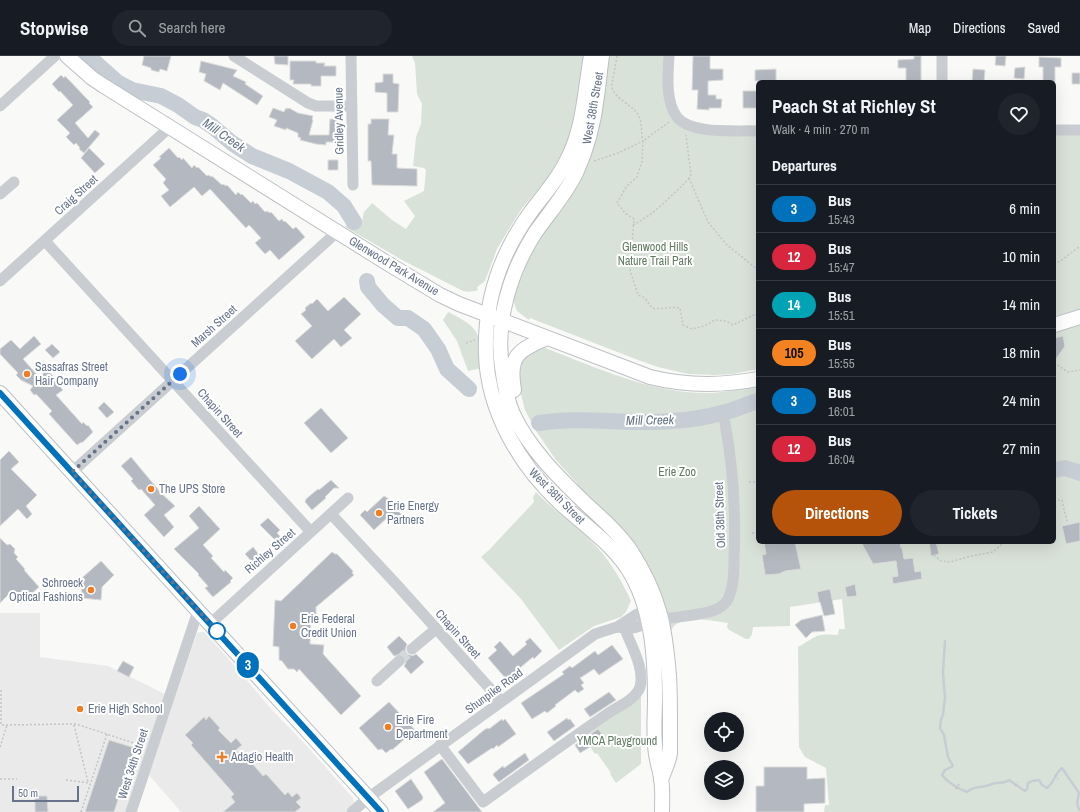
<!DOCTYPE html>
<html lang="en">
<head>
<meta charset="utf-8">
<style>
	:root { --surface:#171b24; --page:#20242c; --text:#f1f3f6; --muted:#9ea1a6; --line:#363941; --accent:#b45309 }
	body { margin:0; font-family:"Archivo Narrow",sans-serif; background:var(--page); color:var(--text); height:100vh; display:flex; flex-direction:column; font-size:15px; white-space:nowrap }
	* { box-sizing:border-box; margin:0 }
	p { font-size:13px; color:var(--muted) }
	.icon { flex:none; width:22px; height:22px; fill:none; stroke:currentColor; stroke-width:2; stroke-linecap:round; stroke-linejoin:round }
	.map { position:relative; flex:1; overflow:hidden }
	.panel { position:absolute; left:756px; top:24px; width:300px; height:464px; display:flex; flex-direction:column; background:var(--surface); border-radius:6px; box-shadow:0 4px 16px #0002 }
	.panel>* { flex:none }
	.badge { padding:0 8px; border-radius:13px; font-size:14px; line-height:26px }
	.controls { position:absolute; left:704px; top:656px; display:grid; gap:8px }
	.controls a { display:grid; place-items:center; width:40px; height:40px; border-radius:50%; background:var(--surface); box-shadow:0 4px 16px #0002; font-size:20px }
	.scale { position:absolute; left:12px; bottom:10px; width:67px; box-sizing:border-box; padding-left:4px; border:2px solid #67738a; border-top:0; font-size:11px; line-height:14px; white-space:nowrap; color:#67738a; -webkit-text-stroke:3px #fff; paint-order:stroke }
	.you { position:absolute; width:20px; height:20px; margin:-10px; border:3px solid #fff; border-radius:50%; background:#1a73e8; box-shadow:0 0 0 6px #1a73e833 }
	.map>.badge { position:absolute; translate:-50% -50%; box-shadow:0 0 0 2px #fff }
	h2 { padding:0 16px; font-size:15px; line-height:36px }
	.round { display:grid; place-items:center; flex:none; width:42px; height:42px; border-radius:21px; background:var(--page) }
	.summary { display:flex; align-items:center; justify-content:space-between; height:68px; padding:0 16px }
	h1 { font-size:19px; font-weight:700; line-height:30px }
	.action { display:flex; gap:8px; margin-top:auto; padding:8px 16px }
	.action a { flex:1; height:46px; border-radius:24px; background:var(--accent); color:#fff; font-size:16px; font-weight:700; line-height:46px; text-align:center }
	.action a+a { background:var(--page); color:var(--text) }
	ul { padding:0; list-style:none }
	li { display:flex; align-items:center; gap:12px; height:48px; padding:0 16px; border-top:1px solid var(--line) }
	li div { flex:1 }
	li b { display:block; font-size:15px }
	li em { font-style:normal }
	li .badge { min-width:44px; font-weight:700; text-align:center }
	header { display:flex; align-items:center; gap:24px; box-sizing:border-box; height:56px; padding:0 20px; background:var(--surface); border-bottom:1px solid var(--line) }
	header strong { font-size:19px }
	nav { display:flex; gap:22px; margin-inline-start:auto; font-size:14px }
	.search { width:280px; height:36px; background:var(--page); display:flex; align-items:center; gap:10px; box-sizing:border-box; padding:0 14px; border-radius:22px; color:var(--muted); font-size:15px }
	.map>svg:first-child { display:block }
</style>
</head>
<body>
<header>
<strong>Stopwise</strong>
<div class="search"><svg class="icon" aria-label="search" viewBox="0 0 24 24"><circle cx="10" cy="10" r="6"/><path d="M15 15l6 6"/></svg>Search here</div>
<nav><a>Map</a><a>Directions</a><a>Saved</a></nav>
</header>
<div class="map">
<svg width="1080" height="756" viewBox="0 0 1080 756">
	<rect width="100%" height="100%" fill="#f9f9f7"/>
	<path fill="#eaeaea" d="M0,557H40V601L108,610L165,638L126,756H0Z
		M201,576H204L228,602L272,654L306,689L353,742L354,746L345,756H181L149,719L195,583L197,577Z"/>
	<path fill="#d9e2d8" d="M412,0H584L574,66L564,95L549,121L523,151L515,163L497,193L485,225L477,231L478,234C473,236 468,236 463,235L404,205L345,171L348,167L362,165L364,156L372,147L392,164L406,173L415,160L404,145L424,135L426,114L424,112L413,110L416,81L421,68L422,48L417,38L415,7Z
		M605,0H665L675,65L758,80V313L733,318L714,319L688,318L658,311L638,304L530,262L529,264L517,255L514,247V240L526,205L538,183L560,154Z
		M1080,77V253L1054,260V78Z
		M448,256C482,273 479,276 482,312L468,315L457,285L443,264Z
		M1080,267V756H824L825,749H829L826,712L805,701L799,691L798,591C818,580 814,577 838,579L839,573H845L842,543L790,551V570L753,571L752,578L749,583H746L729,574L727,571L728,567C714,565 677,557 671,575L662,546L576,426L556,404L536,375L525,354L518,327L521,302L537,292H545C598,312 652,338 710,337C725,337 742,331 758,329V486H1054V274Z
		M536,436C551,452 569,464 585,479C605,497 620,520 631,545L626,556L621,561L594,570L559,594L521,543L481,501L489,494L534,446L533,441Z
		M641,638V708L616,727L610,718L611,717L597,697L595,698L583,680Z"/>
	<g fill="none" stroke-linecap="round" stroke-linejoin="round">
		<path stroke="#c6cdd4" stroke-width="2.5" d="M945,585L943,617L945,642L943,658L941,664L940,672L944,679L948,701L953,710L945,714L942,719C947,726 959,733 967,736C974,730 979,732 986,730C990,729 993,727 996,727C1001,727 1005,727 1009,724L1025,735L1027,733L1028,727L1032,725L1039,724L1042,729L1047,732C1054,727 1055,717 1062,712L1079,737C1078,743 1075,749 1080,754"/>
		<path stroke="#c6cdd4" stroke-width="16" d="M88,0L117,26L126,31L132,34L161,40L178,49L195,61L203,64L212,70L232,87L252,100L289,115L328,136L344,150L354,166
			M367,225L368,231L383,249L398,262H408L424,273L438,293L447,313L469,333
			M539,367C583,360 627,369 671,365C690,364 708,361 726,356C737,353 747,348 758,345
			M1054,414L1065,412L1080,417"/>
	</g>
	<path fill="#b4b9c1" stroke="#dbdbd9" d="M144,0H171L167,15L160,13L159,16L151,14V12L142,9Z
		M274,0H288V9L275,8Z
		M693,0H710V13H723V24L708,25V39H716V43H722L721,52H709V54L697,53L698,34H692Z
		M914,0H921V26H906V12H898V4L914,3Z
		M996,0H1006L1005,10L995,9Z
		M1039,1L1061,2V11H1055V26H1043V11H1039Z
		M201,5L237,14L233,20L246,26L245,28L263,40L257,49L223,27L220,34L204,25L206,18L199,16Z
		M290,5H316V7H325L324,10H336V20H321V30H311V28H293L294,24H290Z
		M1025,11L1024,23L1014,22L1015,12Z
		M776,13V25H755V14Z
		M973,13L985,14L984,26H972Z
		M1072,17H1080V28H1072Z
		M383,18H393V27L399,28L398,56H387V37L375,36V27L383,26Z
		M61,19L64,22L65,20L90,46L89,47L93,51L75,67L88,82L95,74L100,78L84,97L79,93L80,92L76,87L74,89L66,81L70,77L57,64L73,49L60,35L59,36L52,28Z
		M743,35H757V52H743Z
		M273,52L284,56L286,52L288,53L289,52L298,57L313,60L312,63L313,64L309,79H329L330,63H342V82L338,83V86H326V89L316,88L300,84L301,82L298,81V77L286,72V74L274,70L277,64L269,61Z
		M371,63H389L388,79H394L392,98H397V112L417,113V130L372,129L371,105H368V68H371Z
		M89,92L105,108L95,117L81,102Z
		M169,92L178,102L179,101L182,104L183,102L192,112L194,109L197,112L198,111L207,120L209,119L211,121L212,120L222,129L223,128L226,130L227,129L236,139L238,136L241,139L242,138L251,147L253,145L255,148L257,147L265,156L267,155L270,157L271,156L279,165L282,163L284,166L285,165L293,173L296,171L305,181L279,204L270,194L265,198L255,187L261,182L249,169L246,172L210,133L202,140L194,131L170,151L161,140L169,134L163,127L166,123L153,109L161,102L159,101Z
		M328,104H338V114H328Z
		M344,241L361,258L344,274L352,282L341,291L334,283L312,303L295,285L312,270L301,258L306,254L305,252L311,247L312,248L317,243L328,255Z
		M34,280L41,288L23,303L39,321L47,314L55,322L53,324L63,334L56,339L82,368L83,366L87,370L88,369L93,376L83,386L80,387L77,389L49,358L52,355L36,338L34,339L30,334L33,330L21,324L16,319L18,317L0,298V293L11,284L20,293Z
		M1063,280L1065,290L1054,306V282Z
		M52,288L60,296L53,302L45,294Z
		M104,346L114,356L107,362L98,352Z
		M321,352L348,382L331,397L304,367Z
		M9,395L19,406L11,413L37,439L26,450L32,458L27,463L18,453L0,470V404Z
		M131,401L161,437L175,450L164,459L174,471L164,481L144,459L155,449L141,433L139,434L131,425L133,423L121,410Z
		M331,424L339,432H334L325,441L326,442L312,454L305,446L306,443L318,433L319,434Z
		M384,440L392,445L396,453L402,459L394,466L389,460L374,474L360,459L365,454L367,456Z
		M199,450L220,473L203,489L213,500L211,502L224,516L225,514L233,522L230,525L231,526L213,541L205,532L208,530L198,519L199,518L174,493L199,472L189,460Z
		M268,462L280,474L277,477L286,487L282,491L260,469Z
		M1080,466V485L1066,488L1062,470Z
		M0,482L7,489L10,488L15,493L14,497L18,501L16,503L25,513L24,514L39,531L20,548L10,537L0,547Z
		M764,486H795L801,513L785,515L779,518L765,519L762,499L766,498Z
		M861,486H900L901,492H902L904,503L913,502L915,516L921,515L922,523L893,528L892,521L898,520L896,505L873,508Z
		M929,486H936L939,498L931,500Z
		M253,491L262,502L254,508L245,498Z
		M332,496L335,498H337L353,515L352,517L354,519L316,551V560H311L310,588L324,589L323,598L361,640L341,659L299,613L297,616L294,613H288L282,605L279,604V591L273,590L275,544L281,545Z
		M101,505L114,519L102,531L101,544L81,542L83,521Z
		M855,528L857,540L847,541L845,531Z
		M830,533L835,558L824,560L820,546H819L817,536Z
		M822,559L825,575L812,576L806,582L795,569L801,564Z
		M399,580L407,588L405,594L407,598L413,600L416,598L424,606L411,618L404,610L406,607L404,601L401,598L394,600L387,591Z
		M530,582L542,595L534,603L533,601L521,611L507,624L488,602L497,594L494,591L500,585L513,600L527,588L525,586Z
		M612,589L623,603L599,619L594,613L580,622L584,627L581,629L584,633L578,637L575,634L555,649L556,650L547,657L545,655L532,663L521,647L564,618L562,616L570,610L572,612L595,595L598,599Z
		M123,605L134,611L129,621L117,615Z
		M609,636L616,644L590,661L584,653Z
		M389,646L415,674L392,694L391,693L386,697L382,693L378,694L359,672Z
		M209,660L220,672L218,674L231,687L236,682L241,688L242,689L236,694L250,708L251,706L263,720L266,718L285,739L288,736L292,741L297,737L301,742L296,746L301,751L295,756H223L235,746L231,741L234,738L191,689L193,687L185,679L204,661L206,664Z
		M567,662L568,664L570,663L575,670L554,685L547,676Z
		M502,663L503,665L505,663L516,678L498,691L497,689L493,693L492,692L468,708L458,696L484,674L488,672L489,673Z
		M598,673L605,682L596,690L595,688L580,697L575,689Z
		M109,684L135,692L114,756H85Z
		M525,697L529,704L499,726L493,719L494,717L503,710L504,712Z
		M442,703L479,752L482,756H433L445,747L424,716Z
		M764,711H807V723L825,722V747L804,748V756H756V730H764Z
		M411,723L423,741L422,744L408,753L395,735Z
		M35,740H47L48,756H35Z"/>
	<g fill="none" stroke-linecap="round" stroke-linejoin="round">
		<path stroke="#d4d8dc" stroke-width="11" stroke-dasharray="11 5.5" stroke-linecap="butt" d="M399,605L412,593"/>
		<g stroke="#bcbfc4" stroke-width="16">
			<path id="major" d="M67,0L92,22L104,30L387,207L440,239L459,248L650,321C686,330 721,330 758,323
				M591,0C585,33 584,67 570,98C560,121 544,138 530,157C499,200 484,246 486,299C488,355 519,408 559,446C582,467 610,486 628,513C652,551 655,599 655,643C655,661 653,680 656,698C657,706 660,714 661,722C663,733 662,745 662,756
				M602,0C600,13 599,27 597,40C594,67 587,93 576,117C565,139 549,157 535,177C510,216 495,266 502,311C504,327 507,344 513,358C529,392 557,420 584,446C600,461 618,476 631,495C659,539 665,569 669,620C670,636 670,653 670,669C670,678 670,688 670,697C669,706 664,715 661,724
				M1054,269L1080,261
				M514,334C508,300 518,294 547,282
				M0,337L381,756"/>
		</g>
		<path stroke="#c3c4c7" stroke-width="1.5" stroke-dasharray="2 2" stroke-linecap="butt" d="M669,66L643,85L642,105L637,121L626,131L617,147L625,157L634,163L630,214L638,239L645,242L652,252C662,254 670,250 680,252L683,269L692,273L704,270L715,264L726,265L733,269L758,257
			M594,105L618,97L643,85C641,78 642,70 640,63C636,49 614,44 612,31C612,25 616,7 617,0
			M689,122L708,166L726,188L758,214
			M633,169C647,162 658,153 669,142C677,134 685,128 691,119L686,79
			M1054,208L1062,204L1080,190
			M466,287L475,284
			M1054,307L1068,316L1080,314
			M749,426H758
			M1054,444H1062L1067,466
			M752,477L758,476
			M934,499L941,505L950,506L971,500L993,496L1001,489L1002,486
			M1,634V669L76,668L143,690
			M74,669L88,726
			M0,691L7,669
			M1055,719L1058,723
			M0,723H17
			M66,724L89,727
			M1015,730L1018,726
			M956,733L959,728
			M81,756L107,678"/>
		<path stroke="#c9ccd0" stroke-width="11" d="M234,0L308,47L316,50H352
			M351,0L353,129
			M669,0C668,18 665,45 677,61C691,79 737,74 758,75
			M942,0V26
			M0,50L55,0
			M1054,74H1080
			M0,138L14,126
			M45,185L311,476
			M0,225L170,71
			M72,416L337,176
			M331,458L398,530L501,645
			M210,568L348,442
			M618,571C629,574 640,573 648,563
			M412,593L436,573
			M377,625L399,605
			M440,689L483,746C525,716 567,685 610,656C619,650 636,643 640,631C645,612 631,590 625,573
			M131,756L198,555
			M352,756L368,742L595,578L617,571L637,558C641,559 645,563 648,563C656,565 703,558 712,555C718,553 725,549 728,543C734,530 734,514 734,501C736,456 733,411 725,367"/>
		<use href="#major" stroke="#fff" stroke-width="14"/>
	</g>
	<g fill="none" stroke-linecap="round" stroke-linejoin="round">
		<g stroke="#fff" stroke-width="9">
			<path id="line" d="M0,337L381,756"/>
		</g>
		<use href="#line" stroke="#0072bc" stroke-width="6"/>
		<path stroke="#67738a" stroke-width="4" stroke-dasharray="0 7.2" d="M180,318L72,416L218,576L217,575"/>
	</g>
	<g fill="#ee7d23" stroke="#fff" stroke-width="1.5">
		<circle cx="27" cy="318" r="4"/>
		<circle cx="151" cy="433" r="4"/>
		<circle cx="379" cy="457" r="4"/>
		<circle cx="91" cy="534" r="4"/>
		<circle cx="293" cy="570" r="4"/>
		<circle cx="80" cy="653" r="4"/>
		<circle cx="388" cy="671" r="4"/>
		<path d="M220 695h4v4h4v4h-4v4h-4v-4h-4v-4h4z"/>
	</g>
	<circle fill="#fff" stroke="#0072bc" stroke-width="2" cx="217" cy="575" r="8"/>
	<g text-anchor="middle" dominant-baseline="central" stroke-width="4" stroke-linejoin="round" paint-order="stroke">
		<g font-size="12" fill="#67738a" stroke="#fff">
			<text transform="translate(593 52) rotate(-80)">West 38th Street</text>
			<text transform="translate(339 65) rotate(-91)">Gridley Avenue</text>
			<text transform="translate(76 139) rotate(-42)">Craig Street</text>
			<text transform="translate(394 210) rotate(31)">Glenwood Park Avenue</text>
			<text transform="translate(214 270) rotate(-42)">Marsh Street</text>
			<text transform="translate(220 357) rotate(48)">Chapin Street</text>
			<text transform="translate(557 440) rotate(45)">West 38th Street</text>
			<text transform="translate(720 459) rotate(-92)">Old 38th Street</text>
			<text transform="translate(270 495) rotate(-41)">Richley Street</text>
			<text transform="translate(458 578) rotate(48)">Chapin Street</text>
			<text transform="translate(494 635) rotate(-36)">Shunpike Road</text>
			<text transform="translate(133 708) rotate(-72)">West 34th Street</text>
		</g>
		<g font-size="12" fill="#627a62" stroke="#fff">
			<text x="655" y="191">Glenwood Hills<tspan x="655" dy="14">Nature Trail Park</tspan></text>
			<text x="677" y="416">Erie Zoo</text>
			<text x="617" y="685">YMCA Playground</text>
		</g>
		<g font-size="12" fill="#67738a" stroke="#fff" text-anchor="start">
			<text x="35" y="311">Sassafras Street<tspan x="35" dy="14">Hair Company</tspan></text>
			<text x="159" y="433">The UPS Store</text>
			<text x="387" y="450">Erie Energy<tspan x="387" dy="14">Partners</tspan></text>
			<text x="83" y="527" text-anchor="end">Schroeck<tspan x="83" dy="14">Optical Fashions</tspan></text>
			<text x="301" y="563">Erie Federal<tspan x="301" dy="14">Credit Union</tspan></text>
			<text x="88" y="653">Erie High School</text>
			<text x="396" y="664">Erie Fire<tspan x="396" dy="14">Department</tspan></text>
			<text x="231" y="701">Adagio Health</text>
		</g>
		<g font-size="13" font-style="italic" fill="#637484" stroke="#fff">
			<text transform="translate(224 79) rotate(35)">Mill Creek</text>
			<text transform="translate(650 364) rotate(-1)">Mill Creek</text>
		</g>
	</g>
</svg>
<div class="controls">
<a><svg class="icon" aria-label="locate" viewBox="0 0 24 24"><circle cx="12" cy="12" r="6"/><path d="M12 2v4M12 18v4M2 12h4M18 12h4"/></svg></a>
<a><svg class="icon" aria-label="layers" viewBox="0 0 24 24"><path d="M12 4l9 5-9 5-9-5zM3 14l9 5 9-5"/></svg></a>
</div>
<div class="scale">50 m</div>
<div class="you" style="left:180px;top:318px"></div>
<b class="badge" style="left:248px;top:609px;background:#0072bc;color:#fff">3</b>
<section class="panel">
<div class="summary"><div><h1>Peach St at Richley St</h1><p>Walk · 4 min · 270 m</p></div><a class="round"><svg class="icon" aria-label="heart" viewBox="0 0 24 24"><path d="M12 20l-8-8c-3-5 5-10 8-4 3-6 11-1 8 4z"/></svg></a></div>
<h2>Departures</h2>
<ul>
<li><span class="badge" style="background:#0072bc;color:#fff">3</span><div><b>Bus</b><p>15:43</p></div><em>6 min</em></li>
<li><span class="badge" style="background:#d7263d;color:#fff">12</span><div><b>Bus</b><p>15:47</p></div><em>10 min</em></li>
<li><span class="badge" style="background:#00a3b4;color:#fff">14</span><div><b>Bus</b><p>15:51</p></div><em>14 min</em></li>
<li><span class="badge" style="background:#f58220;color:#111">105</span><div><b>Bus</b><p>15:55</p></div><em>18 min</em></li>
<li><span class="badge" style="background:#0072bc;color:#fff">3</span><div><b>Bus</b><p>16:01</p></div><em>24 min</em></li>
<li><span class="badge" style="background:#d7263d;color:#fff">12</span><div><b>Bus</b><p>16:04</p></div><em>27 min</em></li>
</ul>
<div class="action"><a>Directions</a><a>Tickets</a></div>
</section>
</div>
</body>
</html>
